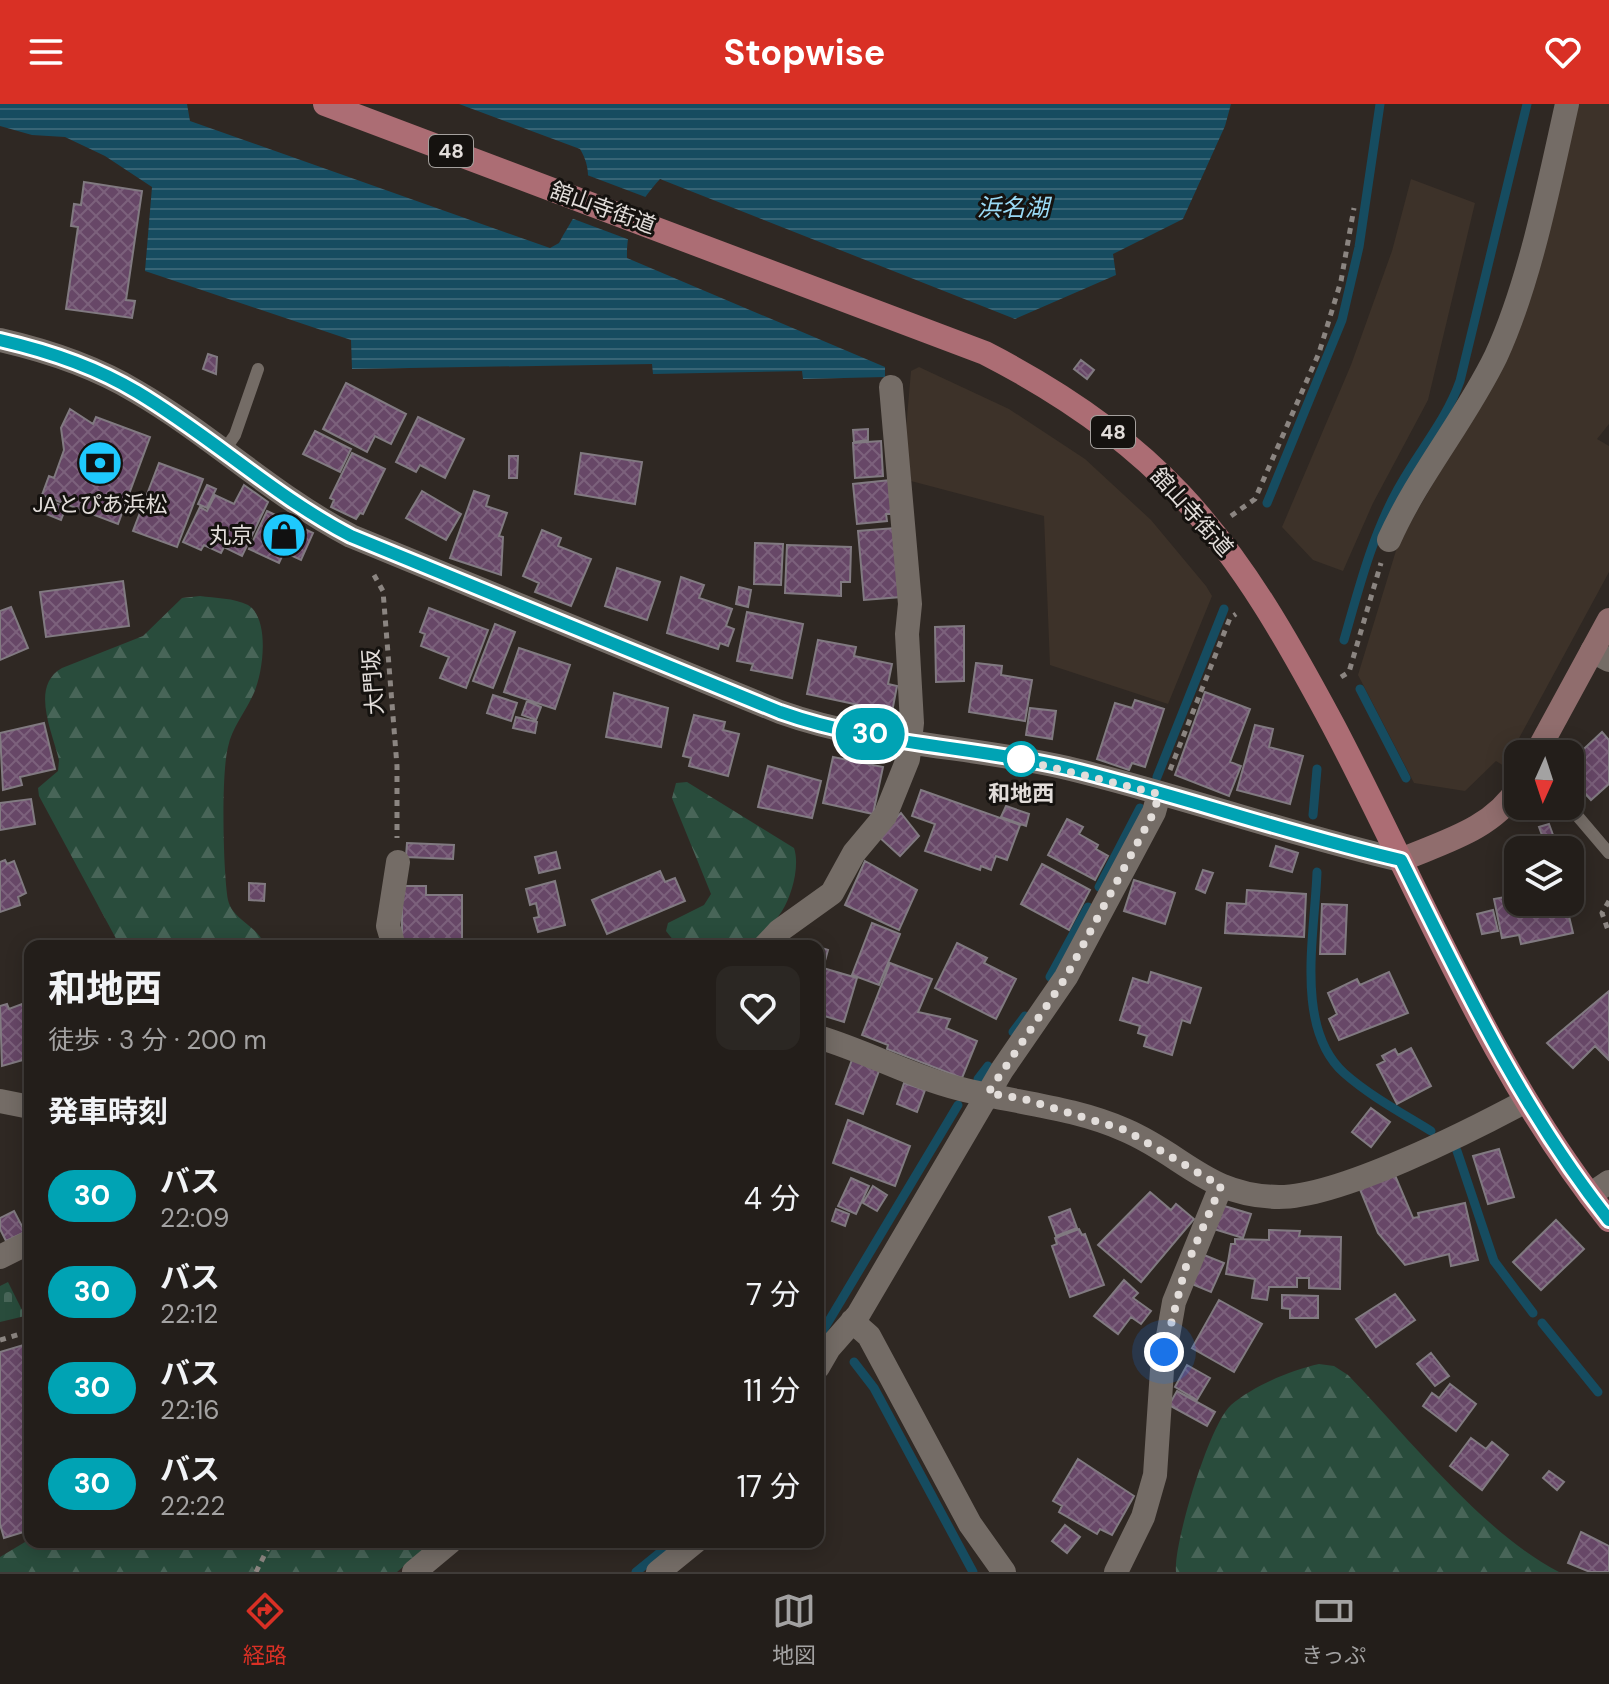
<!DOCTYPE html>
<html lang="ja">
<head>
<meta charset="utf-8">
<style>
	:root { --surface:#231e1a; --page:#2b2723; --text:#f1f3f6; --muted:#a3a2a2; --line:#403c39; --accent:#d93025 }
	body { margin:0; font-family:"DM Sans","Noto Sans JP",sans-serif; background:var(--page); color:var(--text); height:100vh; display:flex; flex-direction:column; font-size:30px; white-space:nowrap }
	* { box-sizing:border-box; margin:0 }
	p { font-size:26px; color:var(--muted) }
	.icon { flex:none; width:44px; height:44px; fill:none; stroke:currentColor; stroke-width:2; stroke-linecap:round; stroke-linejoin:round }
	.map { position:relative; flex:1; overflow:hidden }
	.side { position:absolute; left:24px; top:836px; width:800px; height:608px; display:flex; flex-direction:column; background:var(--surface); border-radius:16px; box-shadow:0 4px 20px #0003,0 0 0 2px var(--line) }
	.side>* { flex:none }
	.badge { padding:0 16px; border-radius:26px; font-size:28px; line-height:52px }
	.needle { width:52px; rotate:183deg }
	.controls { position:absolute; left:1504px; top:636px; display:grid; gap:16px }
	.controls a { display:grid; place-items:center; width:80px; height:80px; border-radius:16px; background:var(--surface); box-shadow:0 4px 20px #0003,0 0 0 2px var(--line); font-size:40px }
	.you { position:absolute; width:40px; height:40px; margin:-20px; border:6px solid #fff; border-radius:50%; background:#1a73e8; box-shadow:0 0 0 12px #1a73e833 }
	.map>.badge { position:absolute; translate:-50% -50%; box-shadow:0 0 0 4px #fff }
	h2 { padding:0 24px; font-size:30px; line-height:72px }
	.round { display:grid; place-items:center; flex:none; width:84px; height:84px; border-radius:16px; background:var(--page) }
	.overview { display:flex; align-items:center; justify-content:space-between; height:136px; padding:0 24px }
	h1 { font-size:38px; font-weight:700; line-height:60px }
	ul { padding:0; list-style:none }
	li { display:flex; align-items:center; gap:24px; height:96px; padding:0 24px }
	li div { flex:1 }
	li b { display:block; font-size:30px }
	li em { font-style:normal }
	li .badge { min-width:88px; font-weight:700; text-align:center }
	header { display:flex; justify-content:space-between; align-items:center; height:104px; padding:0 24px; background:var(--accent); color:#fff; font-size:36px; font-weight:700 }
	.tab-bar { display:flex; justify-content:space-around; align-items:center; height:112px; border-top:2px solid var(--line); background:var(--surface); font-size:22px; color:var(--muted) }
	.tab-bar a { display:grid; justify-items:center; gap:4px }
	.tab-bar .on { color:var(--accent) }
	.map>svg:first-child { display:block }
</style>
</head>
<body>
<header><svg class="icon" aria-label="menu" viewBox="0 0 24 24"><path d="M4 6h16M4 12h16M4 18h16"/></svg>Stopwise<svg class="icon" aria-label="heart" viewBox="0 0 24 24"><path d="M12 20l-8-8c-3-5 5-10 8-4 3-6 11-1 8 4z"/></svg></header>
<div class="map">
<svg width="1609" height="1468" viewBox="0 0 1609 1468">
	<defs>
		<pattern id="forest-firs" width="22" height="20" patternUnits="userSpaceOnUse" patternTransform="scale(2)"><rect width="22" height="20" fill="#294c3c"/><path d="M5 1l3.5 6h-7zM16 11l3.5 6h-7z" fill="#486558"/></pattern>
		<pattern id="cemetery-stones" width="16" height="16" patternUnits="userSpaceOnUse" patternTransform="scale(2)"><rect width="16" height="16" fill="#294c3c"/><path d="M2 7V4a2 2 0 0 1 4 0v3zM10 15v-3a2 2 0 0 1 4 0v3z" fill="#486558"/></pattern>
		<pattern id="water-rules" width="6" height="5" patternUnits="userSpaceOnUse" patternTransform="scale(2)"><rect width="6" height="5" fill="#164c60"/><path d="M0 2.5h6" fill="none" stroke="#386576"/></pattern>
		<pattern id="building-cross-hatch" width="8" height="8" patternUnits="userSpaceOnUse" patternTransform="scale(2)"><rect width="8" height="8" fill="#674767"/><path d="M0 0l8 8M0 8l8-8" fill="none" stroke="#7c617c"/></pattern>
	</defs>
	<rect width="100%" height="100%" fill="#2f2823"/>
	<path fill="#3d3229" d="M1576,0H1609V320L1597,335L1609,342V468L1504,662L1496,657L1465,687L1414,679L1358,571L1398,440L1480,299Z
		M1411,75L1475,99L1428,296L1373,399L1343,467L1313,456L1282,423L1351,261L1392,147Z
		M919,263L1009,305L1085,355L1151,416L1206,482L1212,492L1168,600L1050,561L1044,412L911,377L906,325L911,267Z"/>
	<path fill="url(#forest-firs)" d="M200,492C215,494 234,494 248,501C271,515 263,573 252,593C244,610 232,624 228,643C221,670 223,768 228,796C233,817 258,821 265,842H120L39,692L38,684L58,667L59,656C52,627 30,582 62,564L143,532L182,494Z
		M687,678L794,744C800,762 792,791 782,807C774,820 760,829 751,842H678L666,827L668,819L704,801L711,790L672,694L676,679Z
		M1319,1260L1334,1262L1348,1271C1408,1333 1483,1429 1559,1468H1176C1173,1440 1210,1319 1231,1301C1253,1282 1291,1266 1319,1260Z
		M30,1435V1438H432L397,1468H0V1453Z"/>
	<path fill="url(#cemetery-stones)" d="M8,1178L25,1212L0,1218V1182Z"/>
	<path fill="url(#water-rules)" d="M0,0H187L190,17L550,144L559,139C576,107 601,80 580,45L459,0H1231L1225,22L1183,115L1113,150L1116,171L1015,215L660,75C638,99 626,122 627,154L885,263V273L803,275L802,267L653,270L652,260L352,265L351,236L145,167L152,83L105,52L65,33L32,31L0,22Z"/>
	<path fill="#2f2823" d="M587,71L648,94L630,136L571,114Z"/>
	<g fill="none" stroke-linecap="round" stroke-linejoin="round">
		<path stroke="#164c60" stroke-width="9" d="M1267,399L1342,216L1359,143L1380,0
			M1344,536C1359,484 1372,432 1398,385C1418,348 1446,317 1460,277L1527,0
			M1360,585L1406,674
			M1157,673L1224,505
			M1313,711L1317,665
			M1317,768C1315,829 1294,924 1344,969C1370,992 1402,1009 1431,1027
			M1099,783L1140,704
			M1050,873L1088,803
			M1013,928L1025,912
			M978,975L988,962
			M1457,1047L1494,1157L1533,1209
			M1542,1219L1598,1288
			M818,1235L958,1001
			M854,1258L874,1284L973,1468
			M636,1468L673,1438"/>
	</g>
	<path fill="url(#building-cross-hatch)" stroke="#817a81" stroke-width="2" d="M84,78L142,87L126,196L135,197L132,214L66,205L78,123L71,122L74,100L81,101Z
		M208,250L217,253L216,270L203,265Z
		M1081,256L1094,266L1087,275L1074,265Z
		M346,279L406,310L391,340L375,332L367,348L323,325Z
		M70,305L93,320L96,313L150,333L118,420L42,391L49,372L54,374L64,346L61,324Z
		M418,313L464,335L445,374L420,361L416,368L396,358Z
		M868,325V336L854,338L853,326Z
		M315,327L351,345L340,368L303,350Z
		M881,337L883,372L855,374L853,339Z
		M352,349L385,365L363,410L360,409L356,415L331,403L334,396L330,394Z
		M581,349L642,358L635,400L575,390Z
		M509,352H518L517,374H509Z
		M159,359L203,375L177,443L133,427Z
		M890,376L893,410H886L887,417L857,420L853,380Z
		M207,381L216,385L207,404L198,400Z
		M244,381L268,398L242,452L224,443L221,449L204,441L201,446L183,438L200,403L207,407L215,391L234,400Z
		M422,387L461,410L446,436L406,414Z
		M474,387L489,392L486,402L507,409L499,432L503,433L501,471L450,454Z
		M46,396L66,403L61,416L41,408Z
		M267,407L313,429L301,456L284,448L279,459L249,445Z
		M895,424L901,493L864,496L858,427Z
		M542,426L561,434L558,442L591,455L571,502L535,488L539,479L523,472Z
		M755,439L783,440L781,481L754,480Z
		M787,441L851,443L850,478H841V492L785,489Z
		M617,464L660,478L647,516L605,502Z
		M681,473L704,481L699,494L732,505L726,522L734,525L728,542L720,539L718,545L667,529Z
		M123,477L129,522L46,533L40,488Z
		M739,483L751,486L748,503L736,500Z
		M11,503L28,544L0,556V507Z
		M429,504L488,526L466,584L440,574L449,553L421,542L425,530L420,528Z
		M747,508L803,520L792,574L751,566L753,560L737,557Z
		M495,520L515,528L493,584L473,577Z
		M964,522V577L936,578L935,523Z
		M818,536L856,543L854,552L892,560L888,580L897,582L892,608L807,590Z
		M519,544L570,561L555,605L504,588Z
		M976,559L1002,562L1001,571L1032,576L1025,617L969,608Z
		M1205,588L1250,605L1230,658L1241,662L1229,692L1175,671Z
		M614,589L668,604L661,643L606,633Z
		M493,591L517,599L511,617L487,609Z
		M1135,596L1164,605L1145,663L1132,659L1129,666L1097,655L1115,599L1132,604Z
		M527,597L541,603L536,616L522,611Z
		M1030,604L1056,607L1052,635L1026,631Z
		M694,611L725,618L723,626L739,630L728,672L689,662L691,654L683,652Z
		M516,613L537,618L535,629L513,624Z
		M44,619L55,665L20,673L22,681L3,686L0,629Z
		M1255,621L1273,625L1269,643L1303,652L1290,700L1237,686Z
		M1602,628L1609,636V680L1591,696L1579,683L1575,686L1570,680V658Z
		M833,653L883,663L873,710L823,699Z
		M768,662L821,677L812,714L758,703Z
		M921,686L1020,721L1007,756L996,752L991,766L981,762L980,766L925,747L935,720L912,712Z
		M31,695L35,720L0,726V699Z
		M1006,702L1029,710L1026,722L1001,713Z
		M901,709L919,732L900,752L878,732Z
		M1067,715L1083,723L1079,730L1098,741L1096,745L1108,752L1095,776L1048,751Z
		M1549,720L1556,739L1546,742L1539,723Z
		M407,739L454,741L453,755L406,753Z
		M1276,742L1298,749L1292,768L1270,762Z
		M556,748L560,764L539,769L535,753Z
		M5,756L7,760L14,757L26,789L18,793L20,801L0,808V758Z
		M865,757L917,786L899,826L845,801Z
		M1042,760L1090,786L1069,826L1021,800Z
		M1203,766L1213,769L1205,789L1196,785Z
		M660,767L665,778L675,774L685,797L607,830L592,796Z
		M1134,776L1175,789L1165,820L1124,807Z
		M555,777L565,821L538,828L534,814L539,813L536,799L530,801L526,785Z
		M249,779L265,780L264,797L249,796Z
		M402,782H426V791H462V836H450V842H418V836H402Z
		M1247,786L1306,790L1304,833L1225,829L1227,799L1246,800Z
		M1515,786H1518V798H1570V790L1574,807L1568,808L1573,829L1521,840L1519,831L1502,834L1494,795L1516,791Z
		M1322,800L1347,801L1345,850H1320Z
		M1493,806L1498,827L1482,830L1477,810Z
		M872,819L900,830L879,881L852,871Z
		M957,839L987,854L984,859L1016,875L996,915L935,884Z
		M818,843L828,846L823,864L857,874L844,918L818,910Z
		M890,859L932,875L918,908L950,915L946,924L977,937L962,974L887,945L888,941L862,931Z
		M1151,868L1201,884L1190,919L1182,916L1172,951L1144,942L1147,932L1138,929L1140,922L1120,916L1133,874L1148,879Z
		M1389,868L1408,909L1339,936L1329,915L1337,910L1328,889L1357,875L1360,881Z
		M1609,887V956L1595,942L1573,964L1547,939Z
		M30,893V954L2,962L0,902L7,900L9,905L25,899L24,895Z
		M1411,944L1431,982L1397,1000L1377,961L1385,957L1382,952L1395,945L1398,951Z
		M853,953L880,964L863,1010L836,1000Z
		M904,979L925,986L917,1008L897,1000Z
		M1371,1004L1390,1018L1371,1043L1352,1028Z
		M848,1016L910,1042L895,1082L833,1059Z
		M1499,1045L1514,1093L1488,1100L1473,1052Z
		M1394,1069L1413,1114L1419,1113L1418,1109L1465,1099L1478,1156L1451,1162L1449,1150L1405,1161L1378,1129L1359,1083Z
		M851,1074L869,1082L856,1110L838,1102Z
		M873,1082L887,1091L877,1107L863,1099Z
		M1150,1088L1171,1106L1176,1100L1194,1115L1141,1178L1098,1141Z
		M1221,1101L1251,1110L1243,1134L1214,1125Z
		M836,1105L849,1110L845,1122L832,1117Z
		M1070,1105L1077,1124L1056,1132L1049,1113Z
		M14,1107L25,1128L6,1137L0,1125V1114Z
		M1556,1116L1584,1145L1541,1186L1513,1158Z
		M1079,1125L1082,1131L1085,1130L1104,1181L1070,1193L1052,1142L1057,1140L1055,1134Z
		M1269,1126L1300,1127L1299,1132L1341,1133L1340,1185L1309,1184V1174H1297V1183H1269L1267,1196L1252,1194L1255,1175L1226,1170L1231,1140H1235V1135L1269,1136Z
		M1199,1149L1224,1159L1211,1188L1187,1178Z
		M1124,1176L1138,1189L1133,1194L1151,1207L1141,1220L1131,1213L1118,1230L1094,1212Z
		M1395,1190L1415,1216L1376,1243L1356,1215Z
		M1282,1191L1318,1192V1214H1290V1205L1282,1204Z
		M1219,1196L1262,1220L1234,1268L1192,1244Z
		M30,1239V1426L4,1434L0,1420V1248Z
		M1431,1249L1449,1272L1435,1282L1417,1260Z
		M1187,1261L1210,1274L1197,1296L1175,1283Z
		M1450,1280L1476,1300L1456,1327L1423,1302L1432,1289L1439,1294Z
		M1177,1287L1215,1308L1207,1322L1169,1301Z
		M1471,1334L1486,1345L1492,1338L1508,1351L1482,1386L1450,1362Z
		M1078,1355L1134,1392L1112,1431L1100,1425L1097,1430L1059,1408L1062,1402L1053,1397Z
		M1549,1367L1564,1378L1557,1386L1543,1374Z
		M1065,1421L1080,1433L1067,1449L1052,1437Z
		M1581,1428L1609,1442V1468H1590L1568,1459Z"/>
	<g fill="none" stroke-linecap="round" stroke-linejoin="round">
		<path stroke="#8b8581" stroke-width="5" stroke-dasharray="6 6" stroke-linecap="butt" d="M1231,412L1255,395L1319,249L1341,177L1354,104
			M374,471L383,487L397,662V734
			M1341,573L1349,568L1381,459
			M1170,666L1230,514L1236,510
			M1609,797L1602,809L1609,829
			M0,1236L30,1227
			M256,1468L271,1438"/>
		<path stroke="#746c66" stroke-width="12" d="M224,347L235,331L258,265
			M1569,702L1609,749"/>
		<path stroke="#746c66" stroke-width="24" d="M0,236C48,247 94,262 137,288C211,331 274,392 351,432L780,608C872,641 972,642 1067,664C1179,691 1288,730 1401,756
			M1389,436C1418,371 1465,316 1496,252C1530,178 1549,80 1567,0
			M1592,547L1609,556
			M394,842L388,822L398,758
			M765,842L779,827L832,789L854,749L885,712L908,655L912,619L907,530L910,500L891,283
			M818,933C866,947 912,973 961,985C1016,999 1073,1003 1125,1026C1184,1051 1207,1092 1279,1093C1340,1093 1470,1027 1526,997
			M0,997L30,1003
			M1590,1091L1609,1078
			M0,1153L30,1138
			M852,1217L869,1232L970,1420L1004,1468
			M818,1263L829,1244L858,1211L1002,966L1066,873L1154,708L1159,690
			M414,1468L450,1438
			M658,1468L695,1438
			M1116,1468L1143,1413L1155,1371L1162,1266L1174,1198L1221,1082"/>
		<path stroke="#906d6d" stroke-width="24" d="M1536,650L1609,516
			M1401,756C1443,738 1493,725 1518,684"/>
		<path stroke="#ac6d74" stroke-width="24" d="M325,0L985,249C1057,286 1124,330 1180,390C1244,458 1289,539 1333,621C1421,788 1490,967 1609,1116"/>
	</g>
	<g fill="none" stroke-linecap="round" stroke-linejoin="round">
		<g stroke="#fff" stroke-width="18">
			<path id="line" d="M0,236C48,247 94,262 137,288C211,332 274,392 351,432L780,608C872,641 972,642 1067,664C1179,691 1288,730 1401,756C1463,881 1522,1006 1609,1116"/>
		</g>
		<use href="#line" stroke="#00a3b4" stroke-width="12"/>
		<path stroke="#e2ddda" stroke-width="8" stroke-dasharray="0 14.4" d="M1021,655H1018L1159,690L1154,708L1066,873L988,989L1024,995L1125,1026L1221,1082L1185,1165L1164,1248"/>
	</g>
	<defs>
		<g id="bank-disc" transform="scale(2.3)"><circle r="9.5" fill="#1ec9fd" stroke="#15120f"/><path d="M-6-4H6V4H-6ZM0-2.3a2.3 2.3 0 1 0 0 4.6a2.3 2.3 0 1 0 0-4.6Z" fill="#111"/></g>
		<g id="shop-disc" transform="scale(2.3)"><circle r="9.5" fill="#1ec9fd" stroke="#15120f"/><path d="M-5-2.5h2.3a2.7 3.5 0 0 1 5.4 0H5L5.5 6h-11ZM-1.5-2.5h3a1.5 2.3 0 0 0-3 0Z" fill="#111"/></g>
	</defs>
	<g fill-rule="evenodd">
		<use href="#bank-disc" x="100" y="359"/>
		<use href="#shop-disc" x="284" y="431"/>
	</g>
	<circle fill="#fff" stroke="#00a3b4" stroke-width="4" cx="1021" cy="655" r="16"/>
	<g text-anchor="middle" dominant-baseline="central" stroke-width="6" stroke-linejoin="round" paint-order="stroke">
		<g fill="#15120f" stroke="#a4a09d" stroke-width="2">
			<rect x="429" y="31" width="44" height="32" rx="6"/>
			<rect x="1091" y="312" width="44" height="32" rx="6"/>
		</g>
		<g font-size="20" font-weight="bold" fill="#e2ddda">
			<text x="451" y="47">48</text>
			<text x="1113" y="328">48</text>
		</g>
		<g font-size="22" fill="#e2ddda" stroke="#15120f">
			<text transform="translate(603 104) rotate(20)">舘山寺街道</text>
			<text transform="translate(1192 408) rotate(48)">舘山寺街道</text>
			<text transform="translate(373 578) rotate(-94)">大門坂</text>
		</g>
		<g font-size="22" fill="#e2ddda" stroke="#15120f">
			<text x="100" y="400">JAとぴあ浜松</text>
			<text x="253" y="431" text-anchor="end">丸京</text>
		</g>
		<g font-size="22" font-weight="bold" fill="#e2ddda" stroke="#15120f">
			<text x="1021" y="689">和地西</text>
		</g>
		<g font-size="24" font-style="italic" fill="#9adaf6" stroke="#15120f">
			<text x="1013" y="103">浜名湖</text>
		</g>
	</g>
</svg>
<div class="controls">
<a><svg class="needle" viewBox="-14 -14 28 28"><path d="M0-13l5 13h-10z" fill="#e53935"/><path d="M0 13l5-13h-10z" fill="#a3a2a2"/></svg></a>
<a><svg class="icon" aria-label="layers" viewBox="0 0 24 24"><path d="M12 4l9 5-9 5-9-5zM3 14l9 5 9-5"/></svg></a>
</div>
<div class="you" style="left:1164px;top:1248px"></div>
<b class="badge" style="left:870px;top:630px;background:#00a3b4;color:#fff">30</b>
<section class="side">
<div class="overview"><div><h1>和地西</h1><p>徒歩 · 3 分 · 200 m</p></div><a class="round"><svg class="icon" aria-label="heart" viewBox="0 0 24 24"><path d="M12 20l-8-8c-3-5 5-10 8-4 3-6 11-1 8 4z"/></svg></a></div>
<h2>発車時刻</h2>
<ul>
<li><span class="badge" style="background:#00a3b4;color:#fff">30</span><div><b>バス</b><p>22:09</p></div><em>4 分</em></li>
<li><span class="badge" style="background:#00a3b4;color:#fff">30</span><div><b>バス</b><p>22:12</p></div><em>7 分</em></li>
<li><span class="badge" style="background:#00a3b4;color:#fff">30</span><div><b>バス</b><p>22:16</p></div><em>11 分</em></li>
<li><span class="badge" style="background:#00a3b4;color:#fff">30</span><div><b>バス</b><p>22:22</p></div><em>17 分</em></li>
</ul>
</section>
</div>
<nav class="tab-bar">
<a class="on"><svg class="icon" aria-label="directions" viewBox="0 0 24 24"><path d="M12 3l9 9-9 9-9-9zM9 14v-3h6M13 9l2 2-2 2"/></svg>経路</a>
<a><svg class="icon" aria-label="map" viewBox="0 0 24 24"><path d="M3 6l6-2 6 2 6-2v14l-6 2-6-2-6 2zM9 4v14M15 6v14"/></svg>地図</a>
<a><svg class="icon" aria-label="tickets" viewBox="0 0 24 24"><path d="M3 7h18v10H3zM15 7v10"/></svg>きっぷ</a>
</nav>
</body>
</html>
